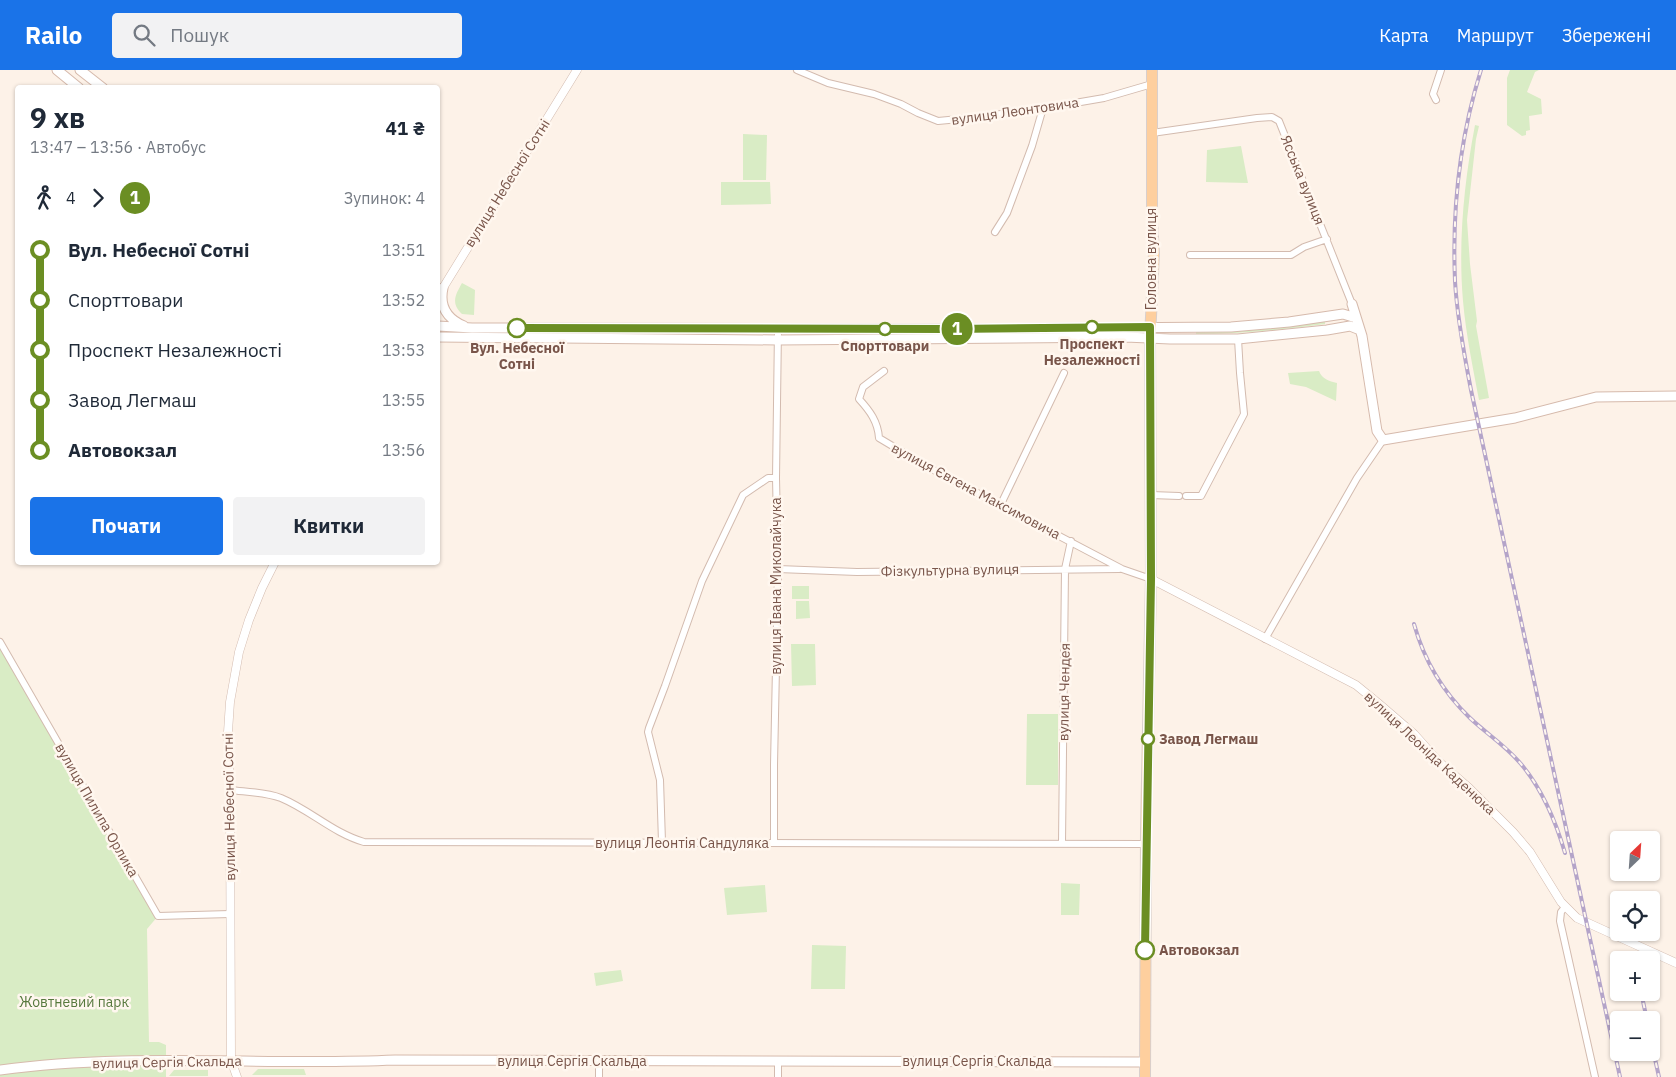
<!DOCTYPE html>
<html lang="uk">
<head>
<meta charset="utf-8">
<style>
	:root { --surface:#fff; --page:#f2f2f3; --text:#1f2937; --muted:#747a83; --accent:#1a73e8 }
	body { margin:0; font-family:"IBM Plex Sans",sans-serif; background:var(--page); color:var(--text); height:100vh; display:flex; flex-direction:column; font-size:19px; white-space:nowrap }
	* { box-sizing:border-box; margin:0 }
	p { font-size:16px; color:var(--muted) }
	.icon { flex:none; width:28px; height:28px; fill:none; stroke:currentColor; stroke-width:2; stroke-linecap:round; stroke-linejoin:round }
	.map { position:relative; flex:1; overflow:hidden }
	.sheet { position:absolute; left:15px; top:15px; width:425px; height:480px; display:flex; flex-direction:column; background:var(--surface); border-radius:5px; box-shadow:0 1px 4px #0004 }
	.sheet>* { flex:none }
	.badge { padding:0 10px; border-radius:16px; font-size:18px; line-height:32px }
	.needle { width:32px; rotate:25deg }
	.fabs { position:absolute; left:1610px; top:761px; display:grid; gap:10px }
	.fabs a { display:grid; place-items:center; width:50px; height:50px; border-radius:5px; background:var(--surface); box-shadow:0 1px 4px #0004; font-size:25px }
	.map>.badge { position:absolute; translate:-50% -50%; box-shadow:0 0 0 2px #fff }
	.legs { display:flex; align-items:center; gap:8px; height:55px; padding:0 15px; font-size:16px }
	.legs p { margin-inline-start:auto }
	.headline { display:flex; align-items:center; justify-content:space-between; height:85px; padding:0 15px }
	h1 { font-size:28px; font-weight:700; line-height:38px }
	.cta { display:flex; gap:10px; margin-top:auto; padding:10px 15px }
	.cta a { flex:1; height:58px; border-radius:5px; background:var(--accent); color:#fff; font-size:20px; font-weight:700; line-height:58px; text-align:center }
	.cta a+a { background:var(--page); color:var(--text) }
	ul { padding:0 15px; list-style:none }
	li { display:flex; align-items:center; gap:18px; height:50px; font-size:19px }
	li i { display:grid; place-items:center; width:8px; height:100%; margin:0 6px; background:currentColor }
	li i::after { content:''; width:12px; height:12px; margin:-6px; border:4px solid; border-radius:50%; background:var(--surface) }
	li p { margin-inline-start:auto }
	li:first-child i { background:linear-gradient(#0000 50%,currentColor 0) }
	li:last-child i { background:linear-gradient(currentColor 50%,#0000 0) }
	header { display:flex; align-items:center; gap:30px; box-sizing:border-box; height:70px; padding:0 25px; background:var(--accent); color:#fff }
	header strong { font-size:24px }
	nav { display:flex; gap:28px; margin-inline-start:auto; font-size:18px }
	.search { width:350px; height:45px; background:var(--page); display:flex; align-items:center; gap:12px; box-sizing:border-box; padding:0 18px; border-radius:5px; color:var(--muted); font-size:19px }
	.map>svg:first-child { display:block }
</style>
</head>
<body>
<header>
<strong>Railo</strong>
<div class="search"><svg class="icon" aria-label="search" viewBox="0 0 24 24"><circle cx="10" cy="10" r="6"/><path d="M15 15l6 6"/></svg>Пошук</div>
<nav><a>Карта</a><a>Маршрут</a><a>Збережені</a></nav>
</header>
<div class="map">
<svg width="1676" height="1007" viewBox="0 0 1676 1007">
	<rect width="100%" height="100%" fill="#fdf2e8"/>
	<path fill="#d9ecc5" d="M1510,0H1539L1535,2L1527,22L1541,29L1542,44L1529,46L1530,60L1526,61V65L1522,66L1507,55V8Z
		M1475,55L1479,56L1476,69L1467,150L1470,194L1477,251L1476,256L1489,328L1479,330C1473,298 1466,265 1463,231C1458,172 1464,113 1475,55Z
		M743,64L767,65L766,110H743Z
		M1241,76L1248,113L1206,112L1207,80Z
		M721,112H770L771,134L721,135Z
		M462,213L475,220L474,245L462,244C450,233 456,224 462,213Z
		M1325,251V254C1282,260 1239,264 1196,264V262L1242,261Z
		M1319,301C1322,309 1329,311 1337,313L1336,331L1306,317L1290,314L1288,303Z
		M792,516H809V529H792Z
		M796,531H809L810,548L796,549Z
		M0,568L158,846L147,859L149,972H159L166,975V1007H0Z
		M791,574H815L816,615L792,616Z
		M1027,644H1058V715H1026Z
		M1061,813L1080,814L1079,845H1061Z
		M765,815L767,842L727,845L724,818Z
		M812,875L846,876L845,919H811Z
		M621,900L623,911L596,916L594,903Z
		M258,999H304L306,1005H252Z
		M174,1000H208V1006H169Z"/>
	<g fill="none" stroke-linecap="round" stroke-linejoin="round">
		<g stroke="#d3bbaf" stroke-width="8">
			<path id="minor" d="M797,0L828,13L874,24L901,34L918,43L938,51L980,47L1069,34L1104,28L1152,14
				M1436,30L1433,24L1441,0
				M1152,63L1257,48L1272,47L1279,51L1352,234
				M995,162L1007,143L1032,76L1043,38
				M1190,185H1291L1304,177L1327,169
				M884,301L863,317L859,329C870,341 878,352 879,368L926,396L1122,499L1151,509
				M1151,425L1179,426
				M1186,426H1201L1244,344L1240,303L1238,269
				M1001,434L1064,303
				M778,499L857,502L1119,499
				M1265,569L1357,408L1383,370
				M0,572L158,846L230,844
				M230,720C247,722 265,722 281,728C310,740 333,763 364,772L1146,774
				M662,772L660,710L648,662L649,658L665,616L702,511L743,425L768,408H776
				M774,773V695L778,499L776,408L778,259
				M1062,773L1065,499L1071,471
				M1565,837L1561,842L1560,851L1595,1007
				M599,991V1007
				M778,991V1007"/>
		</g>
		<g stroke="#d3bbaf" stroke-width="9">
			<path id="tertiary" d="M438,226L577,0
				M1151,509L1356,615L1378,633L1414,664L1438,691L1469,718L1513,762L1530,782L1561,832L1577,848L1676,893
				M237,1007L231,990L230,720L228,662L230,632L239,582L249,550L262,518L275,492"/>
		</g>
		<g stroke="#d6baac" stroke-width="11">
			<path id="secondary" d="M57,0L79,18
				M80,0L103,18
				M443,218C439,236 447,249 464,256
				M1352,234L1362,266L1377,361L1383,370L1515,348L1596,327L1676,326
				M438,256L472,258L950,259L1231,257L1289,252L1343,244L1356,248
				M438,267L778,270L1126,267L1170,269H1238L1327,260L1350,256L1360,260
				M0,1000C131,982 264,996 395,990L1145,992"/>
		</g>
		<g stroke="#d9cfcc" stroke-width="12">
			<path id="primary" d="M1145,1007L1146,760L1151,509L1150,268L1154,183L1152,151V0"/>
		</g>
		<use href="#minor" stroke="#fff" stroke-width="6"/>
		<use href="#tertiary" stroke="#fff" stroke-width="8"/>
		<use href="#secondary" stroke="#fff" stroke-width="9"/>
		<use href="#primary" stroke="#fecf9e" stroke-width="10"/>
		<g stroke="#b4a4c9" stroke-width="4">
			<path id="rail" d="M1481,0C1460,67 1452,141 1455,211C1457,247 1464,284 1471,320L1620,1007
				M1414,554C1424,590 1443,622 1470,648C1487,664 1506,676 1521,694C1542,719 1556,752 1565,783
				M1641,922L1647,950
				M1651,971L1659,1007"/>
		</g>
		<use href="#rail" stroke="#fff7ef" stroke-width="2" stroke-dasharray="5.5" stroke-linecap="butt"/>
	</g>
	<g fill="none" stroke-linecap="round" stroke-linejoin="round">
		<g stroke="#fff" stroke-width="11">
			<path id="line-1" d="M517,258L950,259L1150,257L1151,509L1145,880"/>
		</g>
		<use href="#line-1" stroke="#6b8e23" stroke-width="8"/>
	</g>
	<g fill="#fff" stroke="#6b8e23" stroke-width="2.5">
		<circle cx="1092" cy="257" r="6"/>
		<circle cx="517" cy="258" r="9"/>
		<circle cx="885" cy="259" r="6"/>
		<circle cx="1148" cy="669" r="6"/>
		<circle cx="1145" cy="880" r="9"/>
	</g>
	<g text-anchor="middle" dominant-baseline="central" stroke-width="5" stroke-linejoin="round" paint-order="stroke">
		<g font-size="14" fill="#79554a" stroke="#fff7ef">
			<text transform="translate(1015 41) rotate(-8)">вулиця Леонтовича</text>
			<text transform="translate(1303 110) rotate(68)">Ясська вулиця</text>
			<text transform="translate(507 113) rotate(-58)">вулиця Небесної Сотні</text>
			<text transform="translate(1151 189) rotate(-90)">Головна вулиця</text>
			<text transform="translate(976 421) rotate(28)">вулиця Євгена Максимовича</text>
			<text transform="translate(950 500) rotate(-1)">Фізкультурна вулиця</text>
			<text transform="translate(776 516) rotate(-90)">вулиця Івана Миколайчука</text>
			<text transform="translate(1064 622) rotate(-89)">вулиця Чендея</text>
			<text transform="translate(1430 683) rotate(43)">вулиця Леоніда Каденюка</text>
			<text transform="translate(229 737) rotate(-91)">вулиця Небесної Сотні</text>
			<text transform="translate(97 740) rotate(60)">вулиця Пилипа Орлика</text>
			<text x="682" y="773">вулиця Леонтія Сандуляка</text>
			<text x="572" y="991">вулиця Сергія Скальда</text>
			<text x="977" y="991">вулиця Сергія Скальда</text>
			<text transform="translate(167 992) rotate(-1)">вулиця Сергія Скальда</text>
		</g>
		<g font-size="14" font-weight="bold" fill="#79554a" stroke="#fff7ef">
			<text x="1092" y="274">Проспект<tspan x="1092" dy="16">Незалежності</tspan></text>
			<text x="885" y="276">Спорттовари</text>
			<text x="517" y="278">Вул. Небесної<tspan x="517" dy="16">Сотні</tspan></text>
			<text x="1159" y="669" text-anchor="start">Завод Легмаш</text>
			<text x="1159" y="880" text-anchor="start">Автовокзал</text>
		</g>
		<g font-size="14" fill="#57793e" stroke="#fff7ef">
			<text x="74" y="932">Жовтневий парк</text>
		</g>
	</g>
</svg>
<div class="fabs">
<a><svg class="needle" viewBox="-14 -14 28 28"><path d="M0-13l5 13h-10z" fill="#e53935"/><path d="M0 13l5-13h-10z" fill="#747a83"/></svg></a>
<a><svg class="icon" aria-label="locate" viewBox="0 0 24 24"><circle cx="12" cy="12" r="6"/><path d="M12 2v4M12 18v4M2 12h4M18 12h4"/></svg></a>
<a>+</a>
<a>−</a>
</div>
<b class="badge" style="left:957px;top:259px;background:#6b8e23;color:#fff">1</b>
<section class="sheet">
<div class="headline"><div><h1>9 хв</h1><p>13:47 – 13:56 · Автобус</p></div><b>41 ₴</b></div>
<div class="legs"><svg class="icon" aria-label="walk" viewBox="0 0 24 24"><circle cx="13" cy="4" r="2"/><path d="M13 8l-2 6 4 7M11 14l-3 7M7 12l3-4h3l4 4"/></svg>4<svg class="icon" aria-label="forward" viewBox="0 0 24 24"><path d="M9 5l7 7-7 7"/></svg><b class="badge" style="background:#6b8e23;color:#fff">1</b><p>Зупинок: 4</p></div>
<ul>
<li><i style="color:#6b8e23"></i><b>Вул. Небесної Сотні</b><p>13:51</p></li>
<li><i style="color:#6b8e23"></i><span>Спорттовари</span><p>13:52</p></li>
<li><i style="color:#6b8e23"></i><span>Проспект Незалежності</span><p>13:53</p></li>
<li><i style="color:#6b8e23"></i><span>Завод Легмаш</span><p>13:55</p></li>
<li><i style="color:#6b8e23"></i><b>Автовокзал</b><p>13:56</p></li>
</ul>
<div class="cta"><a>Почати</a><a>Квитки</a></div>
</section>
</div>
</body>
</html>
